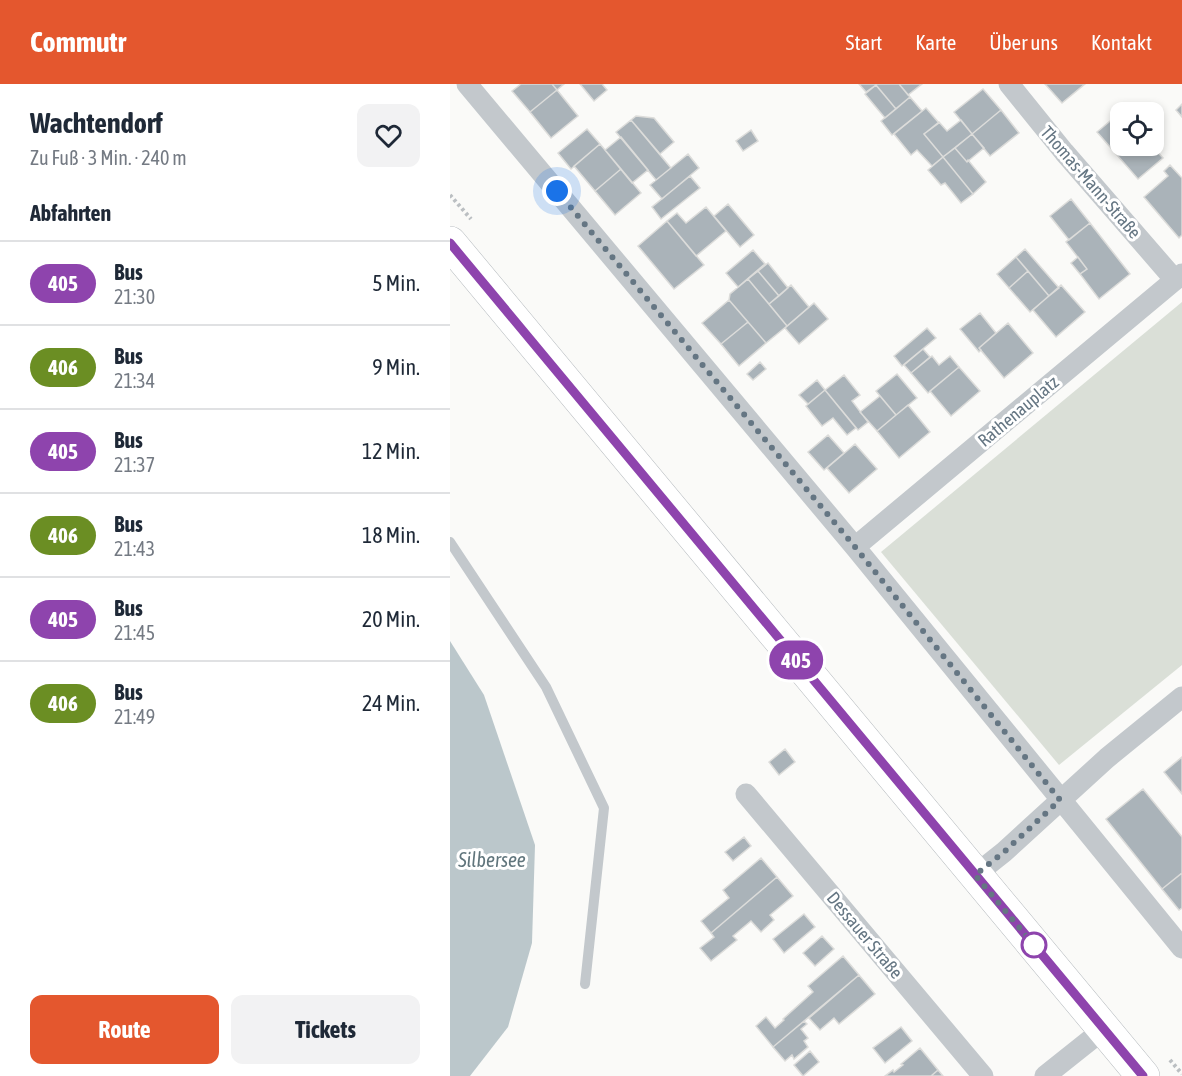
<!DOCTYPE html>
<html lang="de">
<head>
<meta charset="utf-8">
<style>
	:root { --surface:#fff; --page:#f2f2f3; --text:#1f2937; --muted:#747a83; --line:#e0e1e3; --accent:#e4572e }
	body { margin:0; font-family:"Asap Condensed",sans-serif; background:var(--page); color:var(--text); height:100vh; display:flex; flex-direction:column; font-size:22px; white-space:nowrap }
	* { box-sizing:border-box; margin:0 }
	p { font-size:20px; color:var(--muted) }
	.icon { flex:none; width:33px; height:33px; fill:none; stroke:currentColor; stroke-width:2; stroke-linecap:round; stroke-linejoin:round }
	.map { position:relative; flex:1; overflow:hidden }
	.drawer { display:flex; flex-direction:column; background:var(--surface); width:450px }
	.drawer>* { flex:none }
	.badge { padding:0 12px; border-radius:20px; font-size:21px; line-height:39px }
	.controls { position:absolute; left:660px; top:18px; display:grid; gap:12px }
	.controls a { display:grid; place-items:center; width:54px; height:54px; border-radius:12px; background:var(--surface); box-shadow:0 3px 9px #0003; font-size:30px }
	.you { position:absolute; width:30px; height:30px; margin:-15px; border:4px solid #fff; border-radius:50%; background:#1a73e8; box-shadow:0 0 0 9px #1a73e833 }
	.map>.badge { position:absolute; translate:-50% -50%; box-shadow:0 0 0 3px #fff }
	h2 { padding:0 30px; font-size:22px; line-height:54px }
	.round { display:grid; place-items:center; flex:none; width:63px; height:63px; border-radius:12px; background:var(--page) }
	.headline { display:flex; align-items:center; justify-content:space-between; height:102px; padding:0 30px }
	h1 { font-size:28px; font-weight:700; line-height:45px }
	.primary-button { display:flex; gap:12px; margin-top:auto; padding:12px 30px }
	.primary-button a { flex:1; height:69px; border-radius:12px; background:var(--accent); color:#fff; font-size:24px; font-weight:700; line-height:69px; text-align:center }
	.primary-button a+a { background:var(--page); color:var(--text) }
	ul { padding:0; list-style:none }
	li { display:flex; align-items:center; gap:18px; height:84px; padding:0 30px; border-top:2px solid var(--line) }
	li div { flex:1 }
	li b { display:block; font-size:22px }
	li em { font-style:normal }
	li .badge { min-width:66px; font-weight:700; text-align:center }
	header { display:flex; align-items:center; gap:36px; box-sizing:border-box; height:84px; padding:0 30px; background:var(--accent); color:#fff }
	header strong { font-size:28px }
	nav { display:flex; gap:33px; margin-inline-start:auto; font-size:21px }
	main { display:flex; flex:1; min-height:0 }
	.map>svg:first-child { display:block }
</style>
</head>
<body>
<header>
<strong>Commutr</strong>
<nav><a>Start</a><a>Karte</a><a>Über uns</a><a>Kontakt</a></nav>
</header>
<main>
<section class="drawer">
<div class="headline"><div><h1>Wachtendorf</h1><p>Zu Fuß · 3 Min. · 240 m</p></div><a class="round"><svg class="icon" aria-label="heart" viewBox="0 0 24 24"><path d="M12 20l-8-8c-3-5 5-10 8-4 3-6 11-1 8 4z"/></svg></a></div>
<h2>Abfahrten</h2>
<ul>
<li><span class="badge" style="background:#8e44ad;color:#fff">405</span><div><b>Bus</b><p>21:30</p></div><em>5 Min.</em></li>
<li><span class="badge" style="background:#6b8e23;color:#fff">406</span><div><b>Bus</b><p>21:34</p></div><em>9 Min.</em></li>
<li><span class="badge" style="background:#8e44ad;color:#fff">405</span><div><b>Bus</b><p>21:37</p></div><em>12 Min.</em></li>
<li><span class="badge" style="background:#6b8e23;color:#fff">406</span><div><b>Bus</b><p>21:43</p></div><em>18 Min.</em></li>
<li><span class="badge" style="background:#8e44ad;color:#fff">405</span><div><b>Bus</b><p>21:45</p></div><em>20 Min.</em></li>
<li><span class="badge" style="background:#6b8e23;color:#fff">406</span><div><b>Bus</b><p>21:49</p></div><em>24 Min.</em></li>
</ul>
<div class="primary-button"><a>Route</a><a>Tickets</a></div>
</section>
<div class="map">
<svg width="732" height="992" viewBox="0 0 732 992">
	<rect width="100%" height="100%" fill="#fafaf8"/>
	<path fill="#dadfd7" d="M732,218V581L609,681L431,468Z"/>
	<path fill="#bbc7cb" d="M0,557L34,611L85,761L82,859L58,943L20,992H0Z"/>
	<path fill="#aab3b9" stroke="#dcdcda" stroke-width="1.5" d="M71,0H102L107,6L80,28L62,7Z
		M102,0H114L107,6Z
		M130,0H152L157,6L144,17Z
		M409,0H425L426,1L416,8Z
		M425,0H449L460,13L446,25Z
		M449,0H472L458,11Z
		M595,0H635L612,19Z
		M426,1L446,25L435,34L415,10Z
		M533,5L551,26L522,50L504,28Z
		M107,6L128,32L101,54L80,28Z
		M460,13L472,27L442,51L431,37Z
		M732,20V33L726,26Z
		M476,24L489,39L474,50L493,73L482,82L467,66L461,71L444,50Z
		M551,26L569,49L540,72L522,50Z
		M672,27L673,28H670V62H702L713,74L688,95L647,48Z
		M186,32L204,34L224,58L210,70L181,36Z
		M181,36L221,84L206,96L166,48Z
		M511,36L522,50L493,73L474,50L489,38L497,47Z
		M137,45L150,60L121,85L108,69Z
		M301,46L308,57L293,67L286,57Z
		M522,50L534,64L517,78L505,64Z
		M171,53L198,86L182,99L155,66Z
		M150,60L171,85L145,107L124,82Z
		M505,64L517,78L518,76L536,98L523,110L493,73Z
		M238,70L249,84L212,115L200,101Z
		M493,73L523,110L511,119L495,99L491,101L478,86Z
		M720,81L732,94V151L729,154L694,113L718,92L714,87Z
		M171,85L191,109L165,131L145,107Z
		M240,92L250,104L211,135L202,123Z
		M621,115L640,139L619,156L600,132Z
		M278,120L304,151L290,163L264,132Z
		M256,123L276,147L246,172L217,137L227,129L236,139Z
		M217,137L254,181L224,205L188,162Z
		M640,139L680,190L649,215L630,190L637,185L616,158Z
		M575,165L609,204L599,212L566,173Z
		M303,166L315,180L288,203L276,189Z
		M566,173L578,187L559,204L547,190Z
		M628,173L637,185L630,190L621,179Z
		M318,179L338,204L329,212L308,187Z
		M308,187L329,212L319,220L298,195Z
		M578,187L599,212L580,228L559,204Z
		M298,195L337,242L316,259L279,216L280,210Z
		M341,201L359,223L337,242L319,220Z
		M611,201L635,228L606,253L583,226Z
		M279,216L298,238L271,260L252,239Z
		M364,219L378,235L349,260L335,244Z
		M530,229L546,249L529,264L531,266L529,268L510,245Z
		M298,238L316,259L289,282L271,260Z
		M558,239L583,269L554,294L529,264Z
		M477,244L486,254L452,282L444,272Z
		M473,265L480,273L461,289L454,281Z
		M482,272L489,281L500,272L509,283L478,309L461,289Z
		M310,278L316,285L303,296L297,290Z
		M509,283L530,307L501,332L480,307Z
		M447,290L467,314L446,331L426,307Z
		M394,291L410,311L402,317L418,338L408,346L375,306Z
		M367,296L375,306L358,320L349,311Z
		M375,306L406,344L397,351L383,334L372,342L356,322Z
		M430,312L446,331L427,347L410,328Z
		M458,321L480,348L449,374L427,347Z
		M378,351L394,369L374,386L358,368Z
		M405,360L427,385L399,409L377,384Z
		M335,665L345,678L329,691L319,678Z
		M732,673V710L714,688Z
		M693,705L732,753V789L712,805L656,735Z
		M294,753L301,762L283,777L275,768Z
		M311,774L327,793L261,849L251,837L279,814L273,806Z
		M732,789V824L729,826L712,805Z
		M327,793L343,812L320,831L324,836L311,848L301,837L283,852L287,856L261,877L250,864L264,853L261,849Z
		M354,830L365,843L334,869L323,855Z
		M372,852L384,865L365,882L353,869Z
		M393,872L409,891L323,963L306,942L316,933L325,944L334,936L333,935L363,908L358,902Z
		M409,891L425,910L389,940L384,934L370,946L359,934Z
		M354,937L357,940L351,945L358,954L354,957L358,963L344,975L342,971L335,977L323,963Z
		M451,943L462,957L435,979L423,964Z
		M470,964L488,986L481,992H435L443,986L444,988L453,981L451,980Z
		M360,967L369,978L353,992L344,981Z
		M488,986L493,992H481Z"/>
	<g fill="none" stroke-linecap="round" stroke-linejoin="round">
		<g stroke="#b5babe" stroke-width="34">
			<path id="primary" d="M0,159L693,992"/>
		</g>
		<path stroke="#bbbfc2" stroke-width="4" stroke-dasharray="3 3" stroke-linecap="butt" d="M0,111L21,135
			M720,976L732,990"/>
		<path stroke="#c3c8cc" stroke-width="10" d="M0,458L96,603L154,724L135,900"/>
		<path stroke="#c3c8cc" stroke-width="21" d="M17,0L405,463L732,864
			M559,0L614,68L725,196
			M405,463L732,190
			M296,710L533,992
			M525,791L554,768L657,674L732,613
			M595,992L654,945"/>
		<use href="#primary" stroke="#fff" stroke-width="33"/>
	</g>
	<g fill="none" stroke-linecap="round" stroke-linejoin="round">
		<g stroke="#fff" stroke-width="14">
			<path id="line" d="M0,159L693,992"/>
		</g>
		<use href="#line" stroke="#8e44ad" stroke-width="9"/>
		<path stroke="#657683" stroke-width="6" stroke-dasharray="0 10.8" d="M107,107L405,463L610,716L554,768L525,791L584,861"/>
	</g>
	<circle fill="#fff" stroke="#8e44ad" stroke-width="3" cx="584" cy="861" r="12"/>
	<g text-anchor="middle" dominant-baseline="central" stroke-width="6" stroke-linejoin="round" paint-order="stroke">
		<g font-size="18" fill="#657683" stroke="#fff">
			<text transform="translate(641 98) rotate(49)">Thomas-Mann-Straße</text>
			<text transform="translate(568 327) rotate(-40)">Rathenauplatz</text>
			<text transform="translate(415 851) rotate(50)">Dessauer Straße</text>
		</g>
		<g font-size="20" font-style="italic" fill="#60757c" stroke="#fff">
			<text x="42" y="775">Silbersee</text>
		</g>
	</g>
</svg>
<div class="controls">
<a><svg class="icon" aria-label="locate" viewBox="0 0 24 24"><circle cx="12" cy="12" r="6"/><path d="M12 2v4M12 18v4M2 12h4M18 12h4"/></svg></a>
</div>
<div class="you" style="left:107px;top:107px"></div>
<b class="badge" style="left:346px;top:576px;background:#8e44ad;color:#fff">405</b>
</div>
</main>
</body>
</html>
